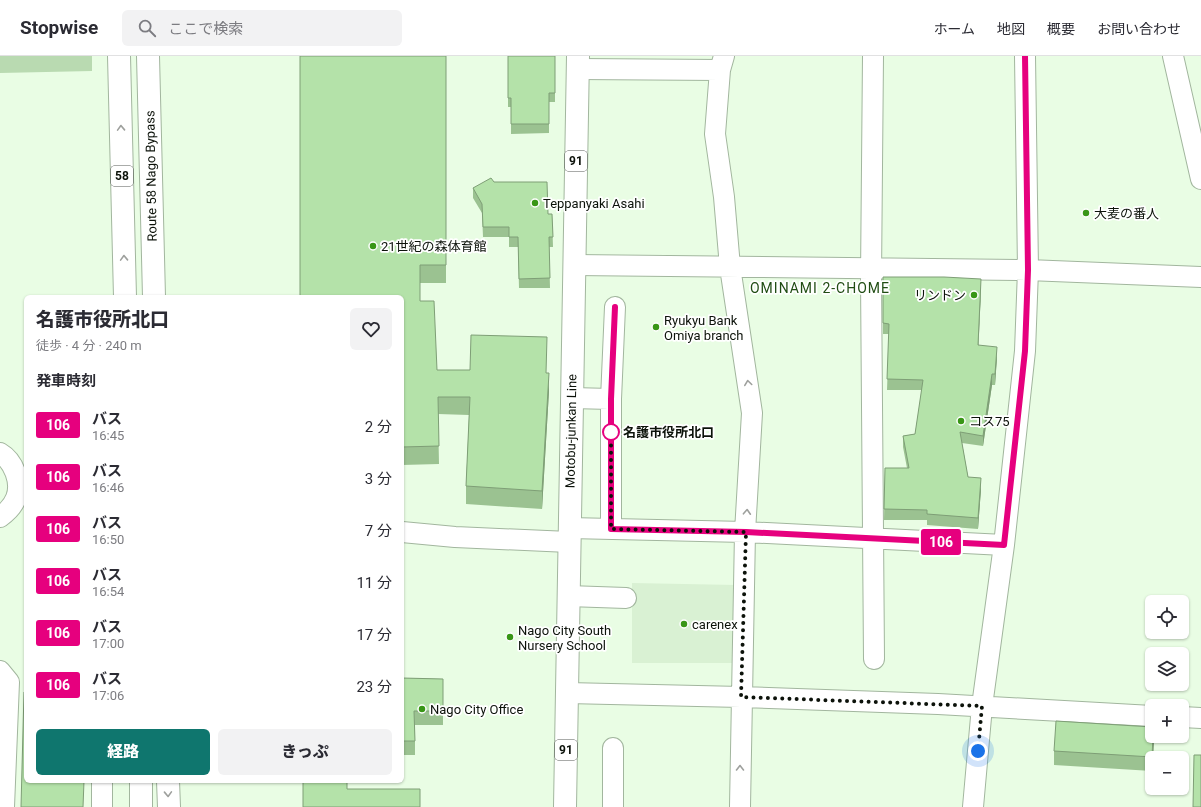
<!DOCTYPE html>
<html lang="ja">
<head>
<meta charset="utf-8">
<style>
	:root { --surface:#fff; --page:#f2f2f3; --text:#2b2b33; --muted:#7c7c81; --line:#e1e1e2; --accent:#0f766e }
	body { margin:0; font-family:Roboto,"Noto Sans JP",sans-serif; background:var(--page); color:var(--text); height:100vh; display:flex; flex-direction:column; font-size:15px; white-space:nowrap }
	* { box-sizing:border-box; margin:0 }
	p { font-size:13px; color:var(--muted) }
	.icon { flex:none; width:22px; height:22px; fill:none; stroke:currentColor; stroke-width:2; stroke-linecap:round; stroke-linejoin:round }
	.map { position:relative; flex:1; overflow:hidden }
	.sheet { position:absolute; left:24px; top:239px; width:380px; height:488px; display:flex; flex-direction:column; background:var(--surface); border-radius:6px; box-shadow:0 1px 3px #0004 }
	.sheet>* { flex:none }
	.badge { padding:0 8px; border-radius:3px; font-size:14px; line-height:26px }
	.buttons { position:absolute; left:1145px; top:539px; display:grid; gap:8px }
	.buttons a { display:grid; place-items:center; width:44px; height:44px; border-radius:6px; background:var(--surface); box-shadow:0 1px 3px #0004; font-size:20px }
	.you { position:absolute; width:20px; height:20px; margin:-10px; border:3px solid #fff; border-radius:50%; background:#1a73e8; box-shadow:0 0 0 6px #1a73e833 }
	.map>.badge { position:absolute; translate:-50% -50%; box-shadow:0 0 0 2px #fff }
	h2 { padding:0 12px; font-size:15px; line-height:36px }
	.round { display:grid; place-items:center; flex:none; width:42px; height:42px; border-radius:6px; background:var(--page) }
	.headline { display:flex; align-items:center; justify-content:space-between; height:68px; padding:0 12px }
	h1 { font-size:19px; font-weight:800; line-height:30px }
	.action { display:flex; gap:8px; margin-top:auto; padding:8px 12px }
	.action a { flex:1; height:46px; border-radius:6px; background:var(--accent); color:#fff; font-size:16px; font-weight:800; line-height:46px; text-align:center }
	.action a+a { background:var(--page); color:var(--text) }
	ul { padding:0; list-style:none }
	li { display:flex; align-items:center; gap:12px; height:52px; padding:0 12px }
	li div { flex:1 }
	li b { display:block; font-size:15px }
	li em { font-style:normal }
	li .badge { min-width:44px; font-weight:700; text-align:center }
	header { display:flex; align-items:center; gap:24px; box-sizing:border-box; height:56px; padding:0 20px; background:var(--surface); border-bottom:1px solid var(--line) }
	header strong { font-size:19px }
	nav { display:flex; gap:22px; margin-inline-start:auto; font-size:14px }
	.search { width:280px; height:36px; background:var(--page); display:flex; align-items:center; gap:10px; box-sizing:border-box; padding:0 14px; border-radius:6px; color:var(--muted); font-size:15px }
	.map>svg:first-child { display:block }
</style>
</head>
<body>
<header>
<strong>Stopwise</strong>
<div class="search"><svg class="icon" aria-label="search" viewBox="0 0 24 24"><circle cx="10" cy="10" r="6"/><path d="M15 15l6 6"/></svg>ここで検索</div>
<nav><a>ホーム</a><a>地図</a><a>概要</a><a>お問い合わせ</a></nav>
</header>
<div class="map">
<svg width="1201" height="751" viewBox="0 0 1201 751">
	<rect width="100%" height="100%" fill="#e9fde4"/>
	<path fill="#d9f1d3" d="M632,527L736,529L735,607H632Z"/>
	<path fill="#b9dab1" d="M0,0H92V15L0,17Z"/>
	<g fill="none" stroke-linecap="round" stroke-linejoin="round">
		<g stroke="#a2b69e" stroke-width="22">
			<path id="minor" d="M724,0L720,14L715,78L724,141L730,211L752,357L745,476L740,751
				M873,0L871,222L874,603
				M1173,0L1201,123
				M578,13L720,14
				M574,209L1028,214L1201,221
				M572,342L611,343
				M0,397C14,405 22,427 16,442C13,450 7,456 0,461
				M569,472L745,476L1004,489
				M611,473V343L615,251
				M402,476L455,481L569,486
				M568,540L626,542
				M0,615L9,626L4,751
				M567,637L741,641L938,648L1152,660
				M1182,661L1201,662
				M102,725V751
				M613,751V692
				M973,751L982,650L1004,489L1025,295L1028,214L1025,0"/>
		</g>
		<g stroke="#a2b69e" stroke-width="24">
			<path id="major" d="M565,751L578,0"/>
		</g>
		<g stroke="#a2b69e" stroke-width="24">
			<path id="highway" d="M119,0L125,241
				M148,0L154,241
				M141,725V751
				M168,725L169,751"/>
		</g>
		<use href="#minor" stroke="#fff" stroke-width="20"/>
		<use href="#major" stroke="#fff" stroke-width="22"/>
		<use href="#highway" stroke="#fff" stroke-width="22"/>
	</g>
	<path fill="#9bc291" d="M446,0V227H420V245L437,314L546,317L549,335L542,453L466,448V430L469,359L438,358L439,408L402,409V241Z
		M508,0H555V46H549V77L511,78V51H508Z
		M494,126L548,158H552L553,191H549L550,232H519L518,191H509V181H483L482,157L473,142V132Z
		M883,221L981,234L978,289L997,301L995,329H992L983,390L962,387L968,421L981,433L978,473L927,469V464H884L885,412H907L903,391V380L915,378L922,334H887L889,278H883Z
		M402,622L443,623V669H415V699H402Z
		M1154,680L1153,702H1152V715L1054,709V695Z"/>
	<path fill="#7e9e76" d="M981,223V234L978,300V289Z
		M997,291V301L995,329V318Z
		M549,317V335L542,453V435Z
		M992,318V329L983,390V380Z
		M981,422V433L978,473V462Z
		M1153,680L1154,686L1153,702H1152Z"/>
	<path fill="#b4e2a9" stroke="#7e9e76" d="M300,0H446V209H420V245H434L437,314H470L471,279L547,281L546,317H549L542,435L466,430L470,341H438L439,390L402,391V241H300Z
		M508,0H555V37H549V68H511V42H508Z
		M491,122L494,126H547L548,158H552L553,181H549L550,222L519,223L518,181H509V171H483L482,148L473,132Z
		M883,221H944L981,223L978,289L997,291L995,318H992L983,380L960,376L968,421L981,422L978,462L927,458V454L884,453L885,412H909L903,380L915,378L923,324L887,323L889,268L883,267Z
		M402,622L443,623V655H414L415,685H402Z
		M24,636H26V725H84L83,751H21Z
		M1056,665L1152,671V680H1153L1152,701L1054,695Z
		M1194,699H1201V751H1193Z
		M303,725H347V733H420V751H303Z"/>
	<defs><path id="oneway-chevron" d="M-2-3.5L2.5 0L-2 3.5" fill="none" stroke-width="1.6" stroke-linecap="round" stroke-linejoin="round"/></defs>
	<g stroke="#9ea09d">
		<use href="#oneway-chevron" transform="translate(121 72) rotate(-92)"/>
		<use href="#oneway-chevron" transform="translate(124 202) rotate(-92)"/>
		<use href="#oneway-chevron" transform="translate(748 327) rotate(-98)"/>
		<use href="#oneway-chevron" transform="translate(747 456) rotate(-87)"/>
		<use href="#oneway-chevron" transform="translate(740 712) rotate(-90)"/>
		<use href="#oneway-chevron" transform="translate(168 738) rotate(88)"/>
	</g>
	<g fill="none" stroke-linecap="round" stroke-linejoin="round">
		<g stroke="#fff" stroke-width="9">
			<path id="line" d="M615,251L611,343V473L746,476L1004,489L1025,295L1028,214L1025,0"/>
		</g>
		<use href="#line" stroke="#e6007e" stroke-width="6"/>
		<path stroke="#0c120a" stroke-width="4" stroke-dasharray="0 7.2" d="M611,376V372V473L746,476L741,641L982,650L978,695"/>
	</g>
	<g fill="#389616" stroke="#fff" stroke-width="1.5">
		<circle cx="535" cy="147" r="4"/>
		<circle cx="1086" cy="157" r="4"/>
		<circle cx="373" cy="190" r="4"/>
		<circle cx="974" cy="239" r="4"/>
		<circle cx="656" cy="271" r="4"/>
		<circle cx="961" cy="365" r="4"/>
		<circle cx="684" cy="568" r="4"/>
		<circle cx="510" cy="581" r="4"/>
		<circle cx="422" cy="653" r="4"/>
	</g>
	<circle fill="#fff" stroke="#e6007e" stroke-width="2" cx="611" cy="376" r="8"/>
	<g text-anchor="middle" dominant-baseline="central" stroke-width="3.5" stroke-linejoin="round" paint-order="stroke">
		<g fill="#fff" stroke="#555954" stroke-width="1">
			<rect x="565" y="95" width="22" height="20" rx="3"/>
			<rect x="111" y="110" width="22" height="20" rx="3"/>
			<rect x="555" y="684" width="22" height="20" rx="3"/>
		</g>
		<g font-size="12" font-weight="bold" fill="#0c120a">
			<text x="576" y="105">91</text>
			<text x="122" y="120">58</text>
			<text x="566" y="694">91</text>
		</g>
		<g font-size="13" fill="#0c120a" stroke="#fff">
			<text transform="translate(151 120) rotate(-91)">Route 58 Nago Bypass</text>
			<text transform="translate(571 375) rotate(-89)">Motobu-junkan Line</text>
		</g>
		<g font-size="13" fill="#0c120a" stroke="#fff" text-anchor="start">
			<text x="543" y="147">Teppanyaki Asahi</text>
			<text x="1094" y="157">大麦の番人</text>
			<text x="381" y="190">21世紀の森体育館</text>
			<text x="966" y="239" text-anchor="end">リンドン</text>
			<text x="664" y="264">Ryukyu Bank<tspan x="664" dy="15">Omiya branch</tspan></text>
			<text x="969" y="365">コス75</text>
			<text x="692" y="568">carenex</text>
			<text x="518" y="574">Nago City South<tspan x="518" dy="15">Nursery School</tspan></text>
			<text x="430" y="653">Nago City Office</text>
		</g>
		<g font-size="13" font-weight="bold" fill="#0c120a" stroke="#fff" text-anchor="start">
			<text x="623" y="376">名護市役所北口</text>
		</g>
		<g font-size="14" letter-spacing="1" fill="#204d13" stroke="#fff">
			<text x="820" y="232">OMINAMI 2-CHOME</text>
		</g>
	</g>
</svg>
<div class="buttons">
<a><svg class="icon" aria-label="locate" viewBox="0 0 24 24"><circle cx="12" cy="12" r="6"/><path d="M12 2v4M12 18v4M2 12h4M18 12h4"/></svg></a>
<a><svg class="icon" aria-label="layers" viewBox="0 0 24 24"><path d="M12 4l9 5-9 5-9-5zM3 14l9 5 9-5"/></svg></a>
<a>+</a>
<a>−</a>
</div>
<div class="you" style="left:978px;top:695px"></div>
<b class="badge" style="left:941px;top:486px;background:#e6007e;color:#fff">106</b>
<section class="sheet">
<div class="headline"><div><h1>名護市役所北口</h1><p>徒歩 · 4 分 · 240 m</p></div><a class="round"><svg class="icon" aria-label="heart" viewBox="0 0 24 24"><path d="M12 20l-8-8c-3-5 5-10 8-4 3-6 11-1 8 4z"/></svg></a></div>
<h2>発車時刻</h2>
<ul>
<li><span class="badge" style="background:#e6007e;color:#fff">106</span><div><b>バス</b><p>16:45</p></div><em>2 分</em></li>
<li><span class="badge" style="background:#e6007e;color:#fff">106</span><div><b>バス</b><p>16:46</p></div><em>3 分</em></li>
<li><span class="badge" style="background:#e6007e;color:#fff">106</span><div><b>バス</b><p>16:50</p></div><em>7 分</em></li>
<li><span class="badge" style="background:#e6007e;color:#fff">106</span><div><b>バス</b><p>16:54</p></div><em>11 分</em></li>
<li><span class="badge" style="background:#e6007e;color:#fff">106</span><div><b>バス</b><p>17:00</p></div><em>17 分</em></li>
<li><span class="badge" style="background:#e6007e;color:#fff">106</span><div><b>バス</b><p>17:06</p></div><em>23 分</em></li>
</ul>
<div class="action"><a>経路</a><a>きっぷ</a></div>
</section>
</div>
</body>
</html>
